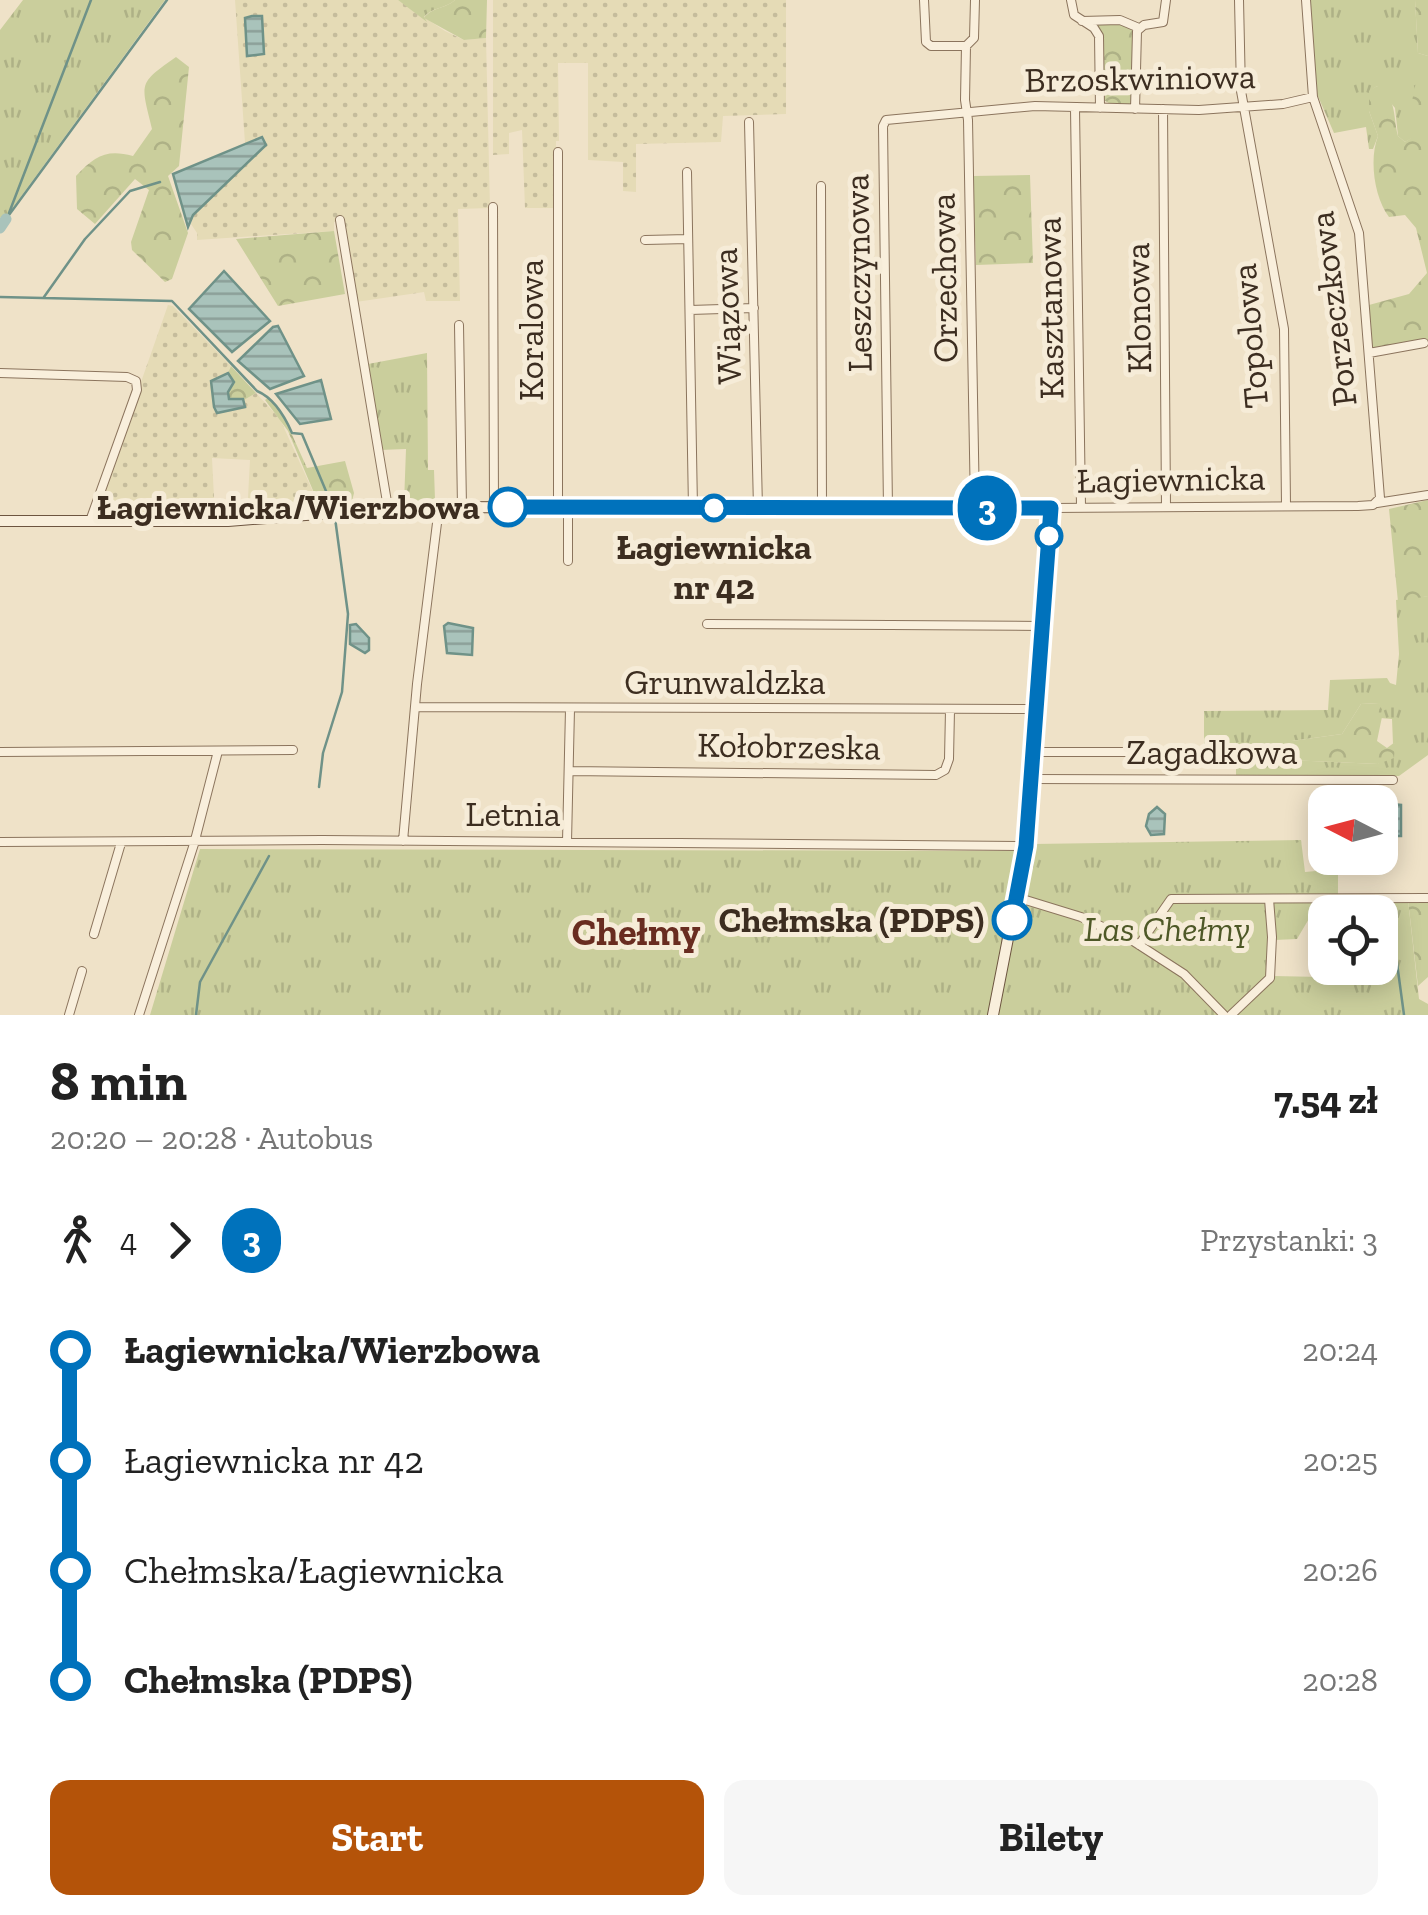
<!DOCTYPE html>
<html lang="pl">
<head>
<meta charset="utf-8">
<style>
	:root { --surface:#fff; --page:#f6f6f6; --text:#222; --muted:#767676; --accent:#b45309 }
	body { margin:0; font-family:"Zilla Slab",serif; background:var(--page); color:var(--text); height:100vh; display:flex; flex-direction:column; font-size:38px; white-space:nowrap }
	* { box-sizing:border-box; margin:0 }
	p { font-size:32px; color:var(--muted) }
	.icon { flex:none; width:55px; height:55px; fill:none; stroke:currentColor; stroke-width:2; stroke-linecap:round; stroke-linejoin:round }
	.map { position:relative; height:1015px; overflow:hidden }
	.drawer { display:flex; flex-direction:column; background:var(--surface); flex:1 }
	.drawer>* { flex:none }
	.badge { padding:0 20px; border-radius:32px; font-size:35px; line-height:65px }
	.needle { width:65px; rotate:276deg }
	.fabs { position:absolute; left:1308px; top:785px; display:grid; gap:20px }
	.fabs a { display:grid; place-items:center; width:90px; height:90px; border-radius:20px; background:var(--surface); box-shadow:0 5px 25px #0003; font-size:50px }
	.map>.badge { position:absolute; translate:-50% -50%; box-shadow:0 0 0 5px #fff }
	.legs { display:flex; align-items:center; gap:15px; height:110px; padding:0 50px; font-size:32px }
	.legs p { margin-inline-start:auto }
	.headline { display:flex; align-items:center; justify-content:space-between; height:170px; padding:0 50px }
	h1 { font-size:55px; font-weight:700; line-height:75px }
	.action { display:flex; gap:20px; margin-top:auto; padding:20px 50px }
	.action a { flex:1; height:115px; border-radius:20px; background:var(--accent); color:#fff; font-size:40px; font-weight:700; line-height:115px; text-align:center }
	.action a+a { background:var(--page); color:var(--text) }
	ul { padding:0 50px; list-style:none }
	li { display:flex; align-items:center; gap:35px; height:110px; font-size:38px }
	li i { display:grid; place-items:center; width:15px; height:100%; margin:0 12px; background:currentColor }
	li i::after { content:''; width:25px; height:25px; margin:-12px; border:8px solid; border-radius:50%; background:var(--surface) }
	li p { margin-inline-start:auto }
	li:first-child i { background:linear-gradient(#0000 50%,currentColor 0) }
	li:last-child i { background:linear-gradient(currentColor 50%,#0000 0) }
	.map>svg:first-child { display:block }
</style>
</head>
<body>
<div class="map">
<svg width="1428" height="1015" viewBox="0 0 1428 1015">
	<defs>
		<pattern id="farmland-dots" width="8" height="8" patternUnits="userSpaceOnUse" patternTransform="scale(2.5)"><rect width="8" height="8" fill="#e5dbb6"/><path d="M2 2h.1M6 6h.1" fill="none" stroke="#c5bc9c" stroke-width="1.8" stroke-linecap="round"/></pattern>
		<pattern id="grass-tufts" width="24" height="20" patternUnits="userSpaceOnUse" patternTransform="scale(2.5)"><rect width="24" height="20" fill="#cace9c"/><path d="M3 7l-1-3M5 7V3M7 7l1-3M15 17l-1-3M17 17v-4M19 17l1-3" fill="none" stroke="#aeb186"/></pattern>
		<pattern id="forest-crowns" width="20" height="18" patternUnits="userSpaceOnUse" patternTransform="scale(2.5)"><rect width="20" height="18" fill="#cace9c"/><path d="M2 6a3 3 0 1 1 6 0M12 15a3 3 0 1 1 6 0" fill="none" stroke="#aeb186"/></pattern>
		<pattern id="water-rules" width="6" height="5" patternUnits="userSpaceOnUse" patternTransform="scale(2.5)"><rect width="6" height="5" fill="#a9c3bb"/><path d="M0 2.5h6" fill="none" stroke="#8b9f98"/></pattern>
	</defs>
	<rect width="100%" height="100%" fill="#efe2c8"/>
	<path fill="url(#farmland-dots)" d="M235,0H398L445,31L464,40L486,38L490,208L458,209L460,301H426L424,292L356,302L343,222H334V231L197,240V233L191,224L193,215L266,145L262,137L245,143Z
		M493,0H786V114L723,116L721,142L636,144V192L623,191V162L588,160V63H558L559,141H556L555,208H525L522,130L509,133V154L493,155Z
		M168,305L173,306L231,366L228,373L221,375L245,406L244,400L256,393L280,419L320,507L247,516L250,460L212,458L215,517L94,516Z"/>
	<path fill="url(#grass-tufts)" fill-rule="evenodd" d="M23,0H165L3,221L0,217V30Z
		M398,0H455C445,9 432,7 424,17L427,22Z
		M1310,0H1415L1418,53L1428,56V77L1412,138L1405,142L1398,136L1395,108L1377,86L1369,92V111L1378,136L1373,149H1369L1366,127L1334,133L1317,94L1314,78Z
		M427,353L428,470H434L435,500L404,503L406,449L380,450L368,364Z
		M1428,596V755L1399,776L1236,778V755H1204V711L1328,710L1330,680L1387,678L1390,683L1396,685L1399,654L1396,600ZM1379,703L1380,718L1392,719L1393,744L1395,743L1378,764L1289,760L1292,741L1342,734L1361,704Z
		M1301,840L1305,872L1338,869V895L1316,896L1310,917L1297,939L1275,940L1274,976L1369,978V968H1380V912H1372V902L1408,900L1419,999L1428,1004V1015H150L200,849L1018,851L1033,844Z"/>
	<path fill="url(#forest-crowns)" d="M455,0H487L486,38L464,40L424,18C432,7 445,9 455,0Z
		M1415,0H1428V56L1418,53Z
		M1101,24L1128,25L1132,28V105L1114,106L1102,99L1103,45L1095,26Z
		M176,57L189,67L179,166L168,176L188,233L172,279L165,282L132,250L131,242L149,190L135,179L95,224L77,209L76,176C95,156 106,149 133,156L152,129C141,83 137,84 176,57Z
		M1417,77H1428V344L1426,339L1372,351L1369,305L1409,294L1427,273L1416,228L1405,215L1389,217C1374,197 1369,159 1378,136L1369,111V91L1377,86C1397,96 1393,117 1398,136L1405,142L1411,138L1407,125Z
		M1030,175L1033,263L976,265L973,176Z
		M334,231L345,294L278,306L236,239Z
		M231,366L256,393L244,400L229,399L228,392L234,382L228,373Z
		M269,397L284,417L307,468L345,461L354,493L352,501C341,506 326,510 317,500L288,431L265,400Z
		M1428,500V596L1398,602L1389,509Z
		M1379,703L1383,712L1377,741L1387,748L1395,742L1394,758L1378,764L1288,760L1284,753L1285,746L1292,741L1342,734L1361,704Z
		M1408,900H1428V977L1418,986Z"/>
	<path fill="url(#water-rules)" stroke="#6f9288" stroke-width="2.5" d="M252,16H262L264,54L247,56L245,18Z
		M262,137L266,145L193,215L188,227L173,174Z
		M224,271L270,321L232,352L189,309Z
		M278,326L304,376L270,389L238,361L273,327Z
		M228,373L234,382L228,392L229,399H243L245,407L217,413L214,407L211,381Z
		M321,380L331,419L300,424L276,394Z
		M448,623L473,628L472,655L447,653L444,626Z
		M356,624L369,638V650L365,653L350,644V625Z
		M1380,803L1401,805V836H1380Z
		M1157,807L1165,814L1164,834L1151,835L1146,826L1149,814Z"/>
	<g fill="none" stroke-linecap="round" stroke-linejoin="round">
		<path stroke="#6f9288" stroke-width="2.5" d="M9,213L91,0
			M6,219L167,0
			M0,297L172,301L257,391C274,398 285,417 292,433L302,434L334,510
			M44,297L85,239L130,191L160,182
			M319,787L323,753L342,692L348,614L335,518
			M1389,904L1404,1015
			M196,1015L200,982L269,856"/>
		<path stroke="#a9c3bb" stroke-width="11" d="M0,228L6,219"/>
		<g stroke="#8b745d" stroke-width="10">
			<path id="street" d="M924,0L926,42L931,46H966
				M975,0L974,38L966,46L965,100L968,120L975,508
				M1071,0L1074,15L1094,28L1099,36L1100,108
				M1239,0L1241,91L1284,329L1286,505
				M1082,21L1120,20L1139,28
				M1075,109L1081,506
				M1135,109L1137,31L1144,25L1163,22L1166,0
				M1163,109L1166,506
				M749,122L758,508
				M558,152V508
				M687,172L693,508
				M821,186L822,508
				M493,207L494,507
				M340,220L388,508
				M645,240L688,239
				M690,310L754,308
				M459,325L462,507
				M1369,353L1424,343
				M0,373L127,377L136,381L137,390L90,521
				M1377,503L1428,495
				M888,508L883,126L886,120L1035,106L1199,110L1283,104L1313,97
				M1051,508L1358,506L1373,505L1380,498L1359,233L1313,97L1306,0
				M568,561V507
				M707,624L1043,626
				M415,707L1036,709
				M0,752L293,750
				M1033,752H1202
				M569,771L936,775L945,770L949,759L950,710
				M1031,779L1393,780
				M403,841L417,684L439,507
				M0,842L322,840L1026,846
				M567,842L570,709
				M1016,897L1081,917L1133,941L1184,974L1224,1015
				M94,934L121,843
				M1139,945L1171,899L1428,898
				M69,1015L82,971
				M139,1015L194,844L218,751
				M1231,1015L1270,978L1272,937L1269,899"/>
		</g>
		<g stroke="#6d5540" stroke-width="12">
			<path id="secondary" d="M0,521H228L410,507L1051,508L1026,846L993,1015"/>
		</g>
		<use href="#street" stroke="#f9efdc" stroke-width="8"/>
		<use href="#secondary" stroke="#f9efdc" stroke-width="10"/>
	</g>
	<g fill="none" stroke-linecap="round" stroke-linejoin="round">
		<g stroke="#fff" stroke-width="22">
			<path id="line-1" d="M508,507L1051,508L1026,846L1012,920"/>
		</g>
		<use href="#line-1" stroke="#0072bc" stroke-width="15"/>
	</g>
	<g fill="#fff" stroke="#0072bc" stroke-width="5">
		<circle cx="508" cy="507" r="18"/>
		<circle cx="714" cy="508" r="12"/>
		<circle cx="1049" cy="536" r="12"/>
		<circle cx="1012" cy="920" r="18"/>
	</g>
	<g text-anchor="middle" dominant-baseline="central" stroke-width="10" stroke-linejoin="round" paint-order="stroke">
		<g font-size="35" fill="#3c2d20" stroke="#f6ecd8">
			<text transform="translate(1140 78) rotate(-1)">Brzoskwiniowa</text>
			<text transform="translate(858 273) rotate(-91)">Leszczynowa</text>
			<text transform="translate(944 278) rotate(-91)">Orzechowa</text>
			<text transform="translate(1050 308) rotate(-91)">Kasztanowa</text>
			<text transform="translate(1138 308) rotate(-91)">Klonowa</text>
			<text transform="translate(1333 309) rotate(-97)">Porzeczkowa</text>
			<text transform="translate(727 316) rotate(-92)">Wiązowa</text>
			<text transform="translate(531 330) rotate(-90)">Koralowa</text>
			<text transform="translate(1250 336) rotate(-95)">Topolowa</text>
			<text transform="translate(1171 479) rotate(-1)">Łagiewnicka</text>
			<text x="725" y="682">Grunwaldzka</text>
			<text transform="translate(789 746) rotate(1)">Kołobrzeska</text>
			<text x="1212" y="752">Zagadkowa</text>
			<text x="513" y="814">Letnia</text>
		</g>
		<g font-size="35" font-weight="bold" fill="#3c2d20" stroke="#f6ecd8" text-anchor="end">
			<text x="480" y="507">Łagiewnicka/Wierzbowa</text>
			<text x="714" y="547" text-anchor="middle">Łagiewnicka<tspan x="714" dy="40">nr 42</tspan></text>
			<text x="984" y="920">Chełmska (PDPS)</text>
		</g>
		<g font-size="35" font-style="italic" fill="#4e5827" stroke="#f6ecd8">
			<text x="1167" y="929">Las Chełmy</text>
		</g>
		<g font-size="38" font-weight="bold" fill="#692c20" stroke="#f6ecd8">
			<text x="636" y="932">Chełmy</text>
		</g>
	</g>
</svg>
<div class="fabs">
<a><svg class="needle" viewBox="-14 -14 28 28"><path d="M0-13l5 13h-10z" fill="#e53935"/><path d="M0 13l5-13h-10z" fill="#767676"/></svg></a>
<a><svg class="icon" aria-label="locate" viewBox="0 0 24 24"><circle cx="12" cy="12" r="6"/><path d="M12 2v4M12 18v4M2 12h4M18 12h4"/></svg></a>
</div>
<b class="badge" style="left:987px;top:508px;background:#0072bc;color:#fff">3</b>
</div>
<section class="drawer">
<div class="headline"><div><h1>8 min</h1><p>20:20 – 20:28 · Autobus</p></div><b>7.54 zł</b></div>
<div class="legs"><svg class="icon" aria-label="walk" viewBox="0 0 24 24"><circle cx="13" cy="4" r="2"/><path d="M13 8l-2 6 4 7M11 14l-3 7M7 12l3-4h3l4 4"/></svg>4<svg class="icon" aria-label="forward" viewBox="0 0 24 24"><path d="M9 5l7 7-7 7"/></svg><b class="badge" style="background:#0072bc;color:#fff">3</b><p>Przystanki: 3</p></div>
<ul>
<li><i style="color:#0072bc"></i><b>Łagiewnicka/Wierzbowa</b><p>20:24</p></li>
<li><i style="color:#0072bc"></i><span>Łagiewnicka nr 42</span><p>20:25</p></li>
<li><i style="color:#0072bc"></i><span>Chełmska/Łagiewnicka</span><p>20:26</p></li>
<li><i style="color:#0072bc"></i><b>Chełmska (PDPS)</b><p>20:28</p></li>
</ul>
<div class="action"><a>Start</a><a>Bilety</a></div>
</section>
</body>
</html>
